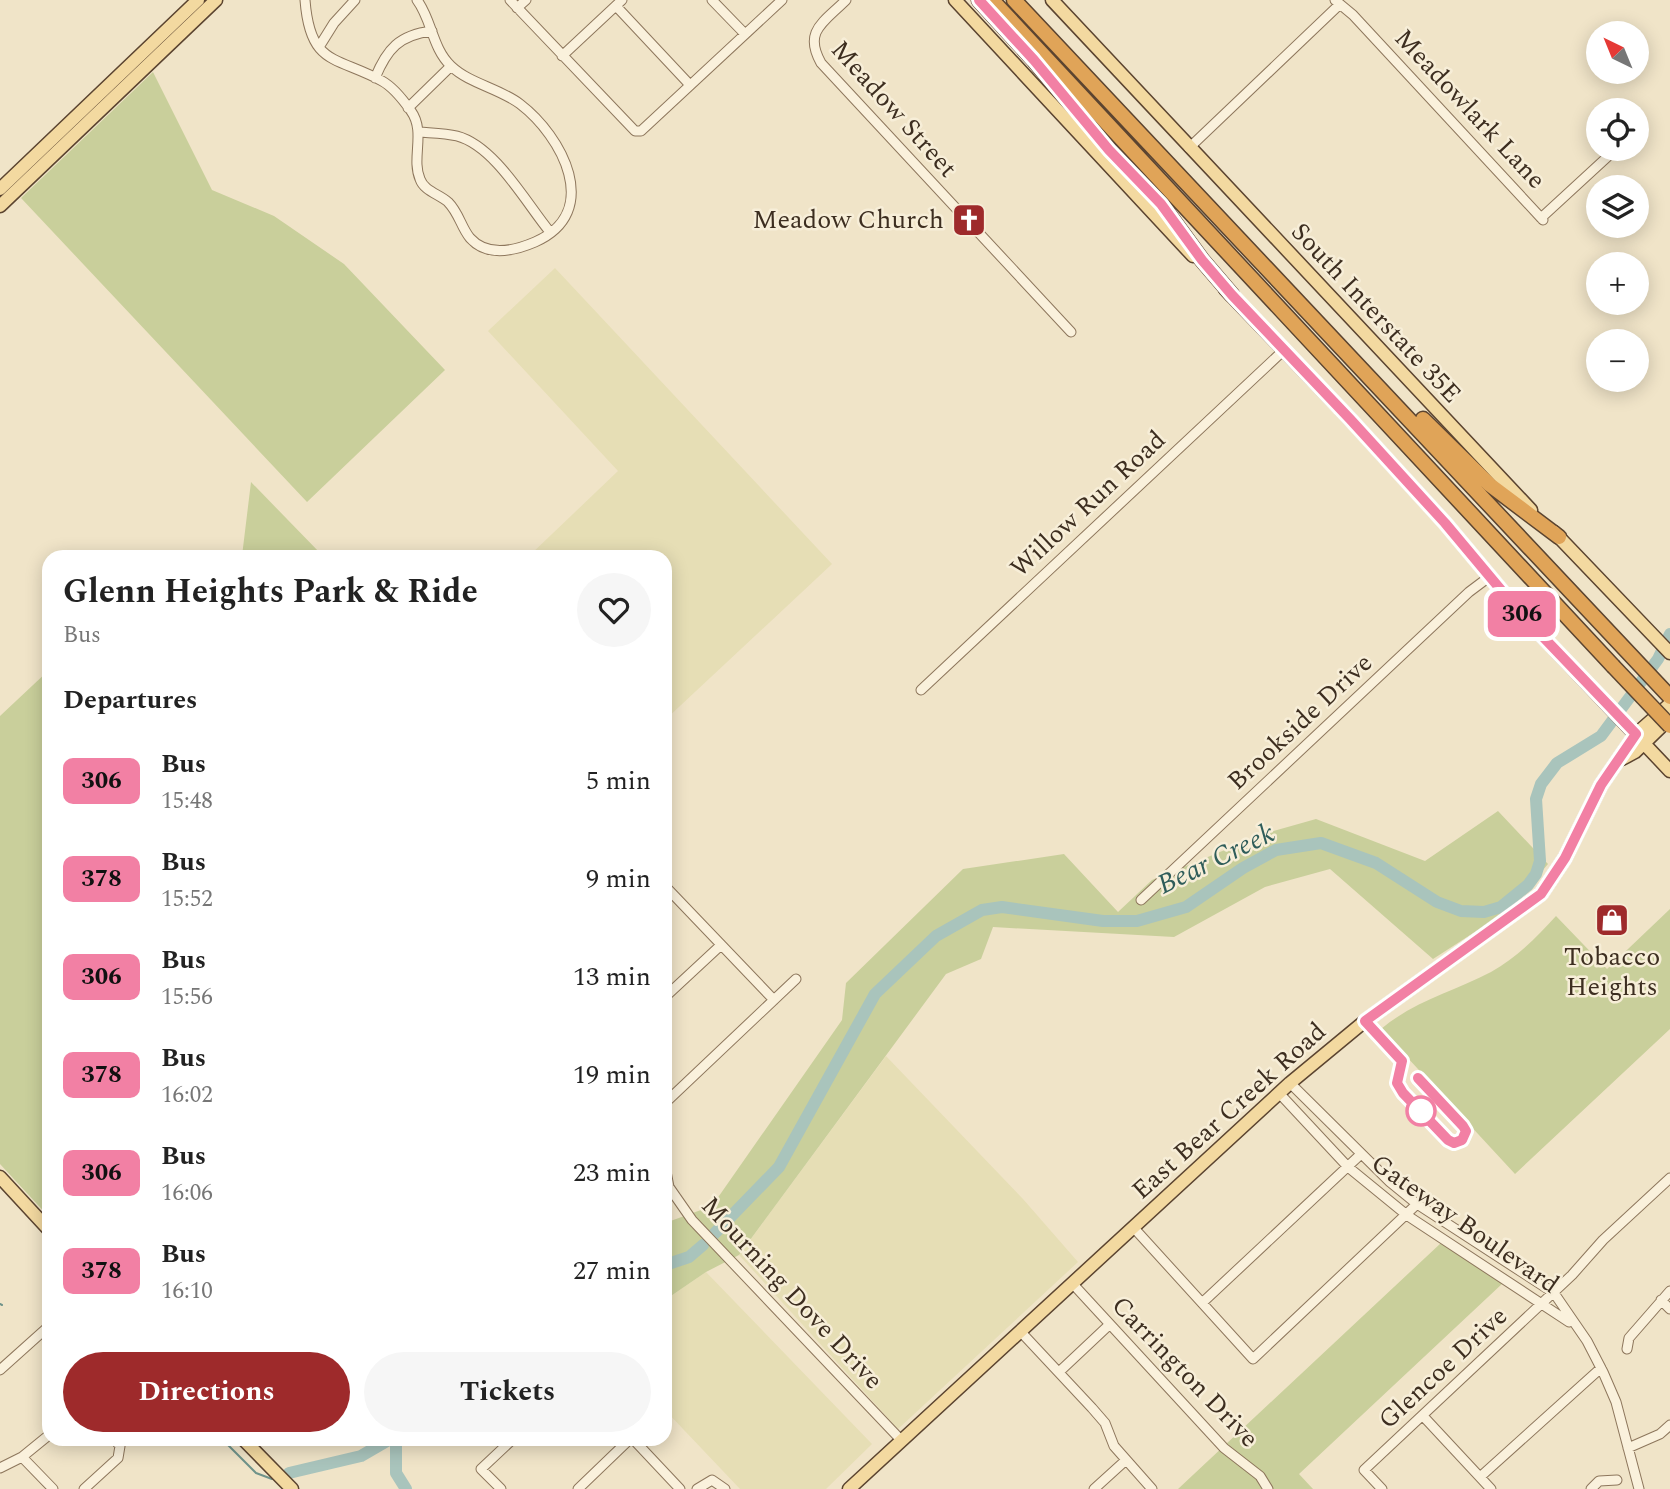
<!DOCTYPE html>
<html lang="en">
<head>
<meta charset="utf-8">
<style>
	:root { --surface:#fff; --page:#f6f6f6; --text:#222; --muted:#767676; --accent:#9e2a2b }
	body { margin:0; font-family:Spectral,serif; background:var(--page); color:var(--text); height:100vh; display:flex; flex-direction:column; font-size:26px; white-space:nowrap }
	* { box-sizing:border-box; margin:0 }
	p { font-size:23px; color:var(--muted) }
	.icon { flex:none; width:38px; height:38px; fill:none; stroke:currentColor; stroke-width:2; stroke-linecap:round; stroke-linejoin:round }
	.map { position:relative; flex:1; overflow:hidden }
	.details { position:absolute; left:42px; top:550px; width:630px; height:896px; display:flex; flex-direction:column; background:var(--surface); border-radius:21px; box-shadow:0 4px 18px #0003 }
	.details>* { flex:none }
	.badge { padding:0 14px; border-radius:10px; font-size:24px; line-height:46px }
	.needle { width:46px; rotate:317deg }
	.fabs { position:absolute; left:1586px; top:21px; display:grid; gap:14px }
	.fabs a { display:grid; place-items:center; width:63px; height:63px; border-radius:50%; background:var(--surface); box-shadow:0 4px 18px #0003; font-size:35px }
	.map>.badge { position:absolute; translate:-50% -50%; box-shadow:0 0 0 4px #fff }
	h2 { padding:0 21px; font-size:26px; line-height:63px }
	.round { display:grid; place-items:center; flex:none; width:74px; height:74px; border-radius:37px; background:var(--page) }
	.summary { display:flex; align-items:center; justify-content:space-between; height:119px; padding:0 21px }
	h1 { font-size:33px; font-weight:700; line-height:52px }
	.button { display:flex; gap:14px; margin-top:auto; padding:14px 21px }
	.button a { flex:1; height:80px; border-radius:42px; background:var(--accent); color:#fff; font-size:28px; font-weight:700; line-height:80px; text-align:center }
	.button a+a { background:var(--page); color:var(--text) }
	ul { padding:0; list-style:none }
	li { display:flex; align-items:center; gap:21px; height:98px; padding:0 21px }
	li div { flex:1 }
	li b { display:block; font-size:26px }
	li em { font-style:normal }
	li .badge { min-width:77px; font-weight:700; text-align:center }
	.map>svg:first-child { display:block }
</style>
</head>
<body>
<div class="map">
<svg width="1670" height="1489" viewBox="0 0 1670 1489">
	<rect width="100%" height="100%" fill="#f0e4c8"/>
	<path fill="#e6deb5" d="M555,268L832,564L665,720V556H529L618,471L488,331Z
		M886,1056L1023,1199L1078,1262L898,1429L739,1255Z
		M706,1272L872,1444L826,1489H740L665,1410V1300Z"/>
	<path fill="#c9cf9b" d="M153,72L212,190L274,216L344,264L445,370L307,502L21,198Z
		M251,482L322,555L324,556H242Z
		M49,670V1217L0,1164V716Z
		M1498,811L1548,864L1509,910L1433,959L1330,869L1265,887L1174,937L993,927L981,959L946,974L739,1255L706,1272L665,1300V1223L712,1206L842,1020L846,983L963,869L1064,854L1118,912L1152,880L1266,833L1316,819L1425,861Z
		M1670,909V1029L1515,1174L1381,1029C1416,1000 1453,992 1491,972C1517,957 1536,938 1556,916L1607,969Z
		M1441,1243L1503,1283L1299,1474L1313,1489H1178Z"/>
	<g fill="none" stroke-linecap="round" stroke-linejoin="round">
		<path stroke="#6f938a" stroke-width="2" d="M0,1304L2,1305
			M221,1438L256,1473L272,1479"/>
		<path stroke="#a9c4bc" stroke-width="12" d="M714,1234L779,1167L875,994L936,936L982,910L1002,907L1103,921H1137L1186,907L1243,868L1276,850L1321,843L1376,863L1437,902L1461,911L1484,912L1501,907L1528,885L1536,874L1540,861L1536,799L1541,784L1557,763L1601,736L1658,659L1670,634
			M665,1265L689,1257L703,1245
			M396,1438V1473L406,1489
			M289,1473L361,1456L392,1438"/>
		<g stroke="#8d765c" stroke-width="11">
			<path id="minor" d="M305,0C310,66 336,56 382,81C393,87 404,101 411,111C426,132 411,158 420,179C424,191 439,194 448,202C459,213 461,227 470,238C487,257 514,251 535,242C603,212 562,136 520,104C499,88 470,84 451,66C432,48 432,20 417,0
				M510,0L635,131H641L782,0
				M712,0L745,34
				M846,0C824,22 803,31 821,63L1071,332
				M1335,0L1353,15L1543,220
				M616,6L690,85
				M517,8L526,0
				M319,47L334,23L355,0
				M562,56L622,0
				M375,78C387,49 399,35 432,31
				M408,108L451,66
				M419,132C431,133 445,133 457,136C495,146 526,203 550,232
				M1189,148L1339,5
				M1541,218L1616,149
				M921,690L1284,350
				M665,886L774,1000
				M1141,900L1469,592L1489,577
				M665,997L721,945
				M1290,1083L1390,1182L1417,1204L1554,1293L1587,1341L1603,1372L1616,1402L1639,1489
				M1279,1093L1348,1167L1408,1216L1569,1322
				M665,1103L796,979
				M665,1166L669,1187L692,1220L901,1440
				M1133,1227L1253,1359L1417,1204
				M1072,1283L1224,1448L1260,1476L1268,1489
				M1661,1300L1670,1309
				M1202,1303L1360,1155
				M1020,1331L1092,1408L1105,1423L1114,1446L1152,1489
				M1627,1349L1629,1338L1670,1291
				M0,1370L49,1326
				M1059,1372L1109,1325
				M1423,1416L1491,1489
				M632,1438L680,1489
				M1628,1448L1660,1434L1670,1425
				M22,1457L53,1489
				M0,1468L22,1457L49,1435
				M1480,1477L1601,1368
				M84,1489L118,1458L120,1446L113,1438
				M501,1489L481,1469L514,1438
				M578,1489L631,1438
				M697,1489L712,1480L725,1489
				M1094,1489L1126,1460
				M1382,1489L1364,1470L1572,1275L1603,1240L1670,1178
				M1591,1489L1599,1481L1617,1480"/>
		</g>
		<g stroke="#5b4430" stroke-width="15">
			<path id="major" d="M955,0L1193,256
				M1052,0L1531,510
				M0,189L198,0
				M0,206L216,0
				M1225,289L1350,419L1445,523L1522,615L1670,771
				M1554,532L1670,653
				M1622,759L1635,752L1670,718
				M0,1177L49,1230
				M242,1438L292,1489
				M849,1489L1290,1083L1365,1021L1541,894L1565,858L1601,785L1636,734L1670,704"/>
		</g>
		<g stroke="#5b4430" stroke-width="17">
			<path id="highway" d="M979,0L1034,60L1109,150L1161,204L1202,260L1232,295
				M992,0L1613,666
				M1014,0L1670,697
				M1423,419L1490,485L1559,537"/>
		</g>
		<use href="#minor" stroke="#faf1dc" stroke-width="9"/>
		<use href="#major" stroke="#f3d9a0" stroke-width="12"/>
		<use href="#highway" stroke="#e0a458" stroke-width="14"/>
		<g stroke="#5b4430" stroke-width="17" stroke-linecap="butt">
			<path id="highway-bridge" d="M1613,666L1670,726"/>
		</g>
		<use href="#highway-bridge" stroke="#e0a458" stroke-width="14"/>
	</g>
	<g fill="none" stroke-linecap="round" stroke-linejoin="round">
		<g stroke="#fff" stroke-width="16">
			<path id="line" d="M979,0L1034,60L1109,150L1161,204L1202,260L1232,295L1350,419L1445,523L1522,615L1636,734L1601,785L1565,858L1541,894L1365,1021L1402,1061L1397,1083L1403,1093L1448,1140L1454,1143L1462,1140L1466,1131L1463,1126L1418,1078"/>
		</g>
		<use href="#line" stroke="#f280a4" stroke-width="10"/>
	</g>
	<defs>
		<g id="church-square" transform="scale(1.75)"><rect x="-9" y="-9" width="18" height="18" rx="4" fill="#9e2a2b" stroke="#f7eed8"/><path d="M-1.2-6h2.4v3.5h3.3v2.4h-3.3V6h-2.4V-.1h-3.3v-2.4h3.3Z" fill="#fff"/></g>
		<g id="shop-square" transform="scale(1.75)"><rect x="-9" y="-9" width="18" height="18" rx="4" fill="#9e2a2b" stroke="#f7eed8"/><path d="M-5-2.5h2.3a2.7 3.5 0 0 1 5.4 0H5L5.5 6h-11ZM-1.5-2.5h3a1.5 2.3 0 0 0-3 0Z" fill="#fff"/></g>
	</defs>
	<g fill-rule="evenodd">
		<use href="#church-square" x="969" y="220"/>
		<use href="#shop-square" x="1612" y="920"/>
	</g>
	<circle fill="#fff" stroke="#f280a4" stroke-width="3.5" cx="1421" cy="1111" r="14"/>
	<g text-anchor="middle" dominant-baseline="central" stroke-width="5" stroke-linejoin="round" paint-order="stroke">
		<g font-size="26" fill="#3d2e20" stroke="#f7eed8">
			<text transform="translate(894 109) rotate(48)">Meadow Street</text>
			<text transform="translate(1470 109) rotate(47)">Meadowlark Lane</text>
			<text transform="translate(1376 313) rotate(47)">South Interstate 35E</text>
			<text transform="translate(1088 504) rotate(-43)">Willow Run Road</text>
			<text transform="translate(1300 722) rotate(-43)">Brookside Drive</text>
			<text transform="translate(1229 1111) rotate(-42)">East Bear Creek Road</text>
			<text transform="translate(1465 1224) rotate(35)">Gateway Boulevard</text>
			<text transform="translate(792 1293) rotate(47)">Mourning Dove Drive</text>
			<text transform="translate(1443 1368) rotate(-43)">Glencoe Drive</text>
			<text transform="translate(1185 1372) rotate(46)">Carrington Drive</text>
		</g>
		<g font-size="26" fill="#3d2e20" stroke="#f7eed8" text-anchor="end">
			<text x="944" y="220">Meadow Church</text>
			<text x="1612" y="957" text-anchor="middle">Tobacco<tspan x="1612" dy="30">Heights</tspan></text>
		</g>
		<g font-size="28" font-style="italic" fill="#2f5d5a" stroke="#f7eed8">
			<text transform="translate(1216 859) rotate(-26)">Bear Creek</text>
		</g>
	</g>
</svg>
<div class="fabs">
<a><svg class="needle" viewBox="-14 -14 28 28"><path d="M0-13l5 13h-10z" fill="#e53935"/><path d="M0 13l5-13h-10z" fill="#767676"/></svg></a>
<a><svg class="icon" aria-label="locate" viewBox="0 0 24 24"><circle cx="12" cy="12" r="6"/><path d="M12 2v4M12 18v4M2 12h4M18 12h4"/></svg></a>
<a><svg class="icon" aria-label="layers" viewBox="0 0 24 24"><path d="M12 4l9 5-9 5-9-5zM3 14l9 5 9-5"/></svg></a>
<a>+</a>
<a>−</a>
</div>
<b class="badge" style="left:1522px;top:614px;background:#f280a4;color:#111">306</b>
<section class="details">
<div class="summary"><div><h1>Glenn Heights Park &amp; Ride</h1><p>Bus</p></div><a class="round"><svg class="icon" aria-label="heart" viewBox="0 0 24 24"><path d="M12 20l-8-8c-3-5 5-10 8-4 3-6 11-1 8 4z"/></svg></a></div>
<h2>Departures</h2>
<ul>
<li><span class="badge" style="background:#f280a4;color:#111">306</span><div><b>Bus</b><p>15:48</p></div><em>5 min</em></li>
<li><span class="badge" style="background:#f280a4;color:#111">378</span><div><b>Bus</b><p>15:52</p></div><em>9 min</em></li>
<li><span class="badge" style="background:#f280a4;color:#111">306</span><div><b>Bus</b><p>15:56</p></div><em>13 min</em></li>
<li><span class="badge" style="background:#f280a4;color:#111">378</span><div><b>Bus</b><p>16:02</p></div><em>19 min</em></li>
<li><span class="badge" style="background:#f280a4;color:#111">306</span><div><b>Bus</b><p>16:06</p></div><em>23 min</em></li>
<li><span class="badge" style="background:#f280a4;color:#111">378</span><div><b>Bus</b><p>16:10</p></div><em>27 min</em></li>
</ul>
<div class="button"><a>Directions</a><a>Tickets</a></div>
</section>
</div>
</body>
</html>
